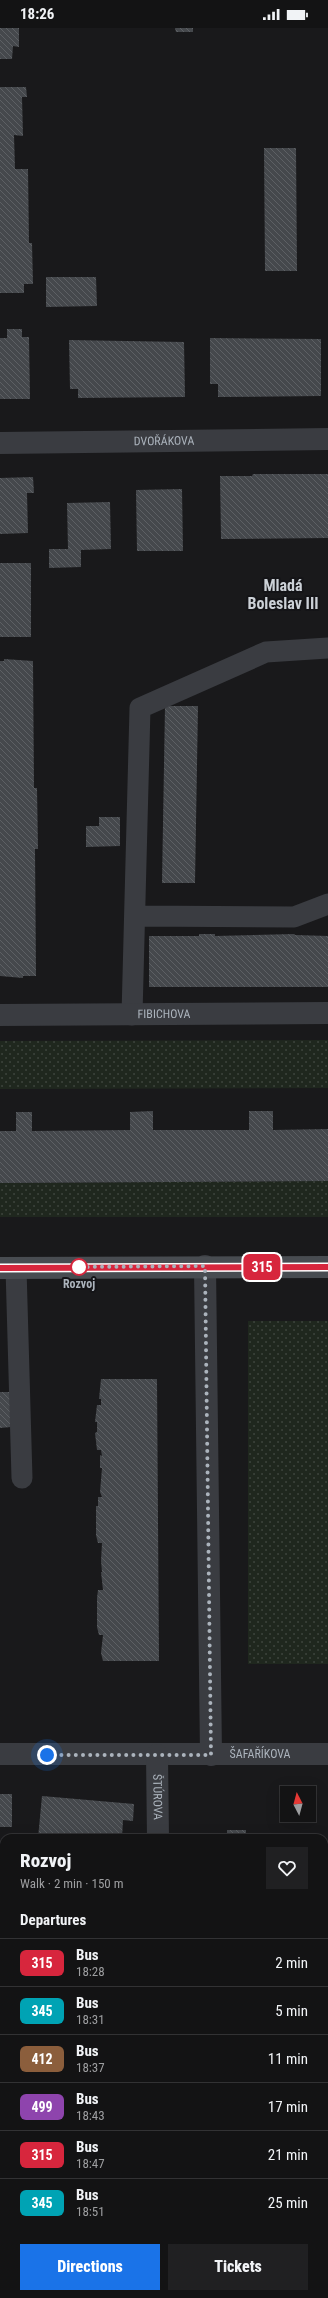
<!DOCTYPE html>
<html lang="en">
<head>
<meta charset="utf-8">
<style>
	:root { --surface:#131314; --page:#202022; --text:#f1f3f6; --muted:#9d9ea0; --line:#323234; --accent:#1a73e8 }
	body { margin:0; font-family:"Roboto Condensed",sans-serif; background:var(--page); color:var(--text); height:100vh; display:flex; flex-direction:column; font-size:15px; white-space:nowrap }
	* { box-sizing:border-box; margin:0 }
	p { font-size:13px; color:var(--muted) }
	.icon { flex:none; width:22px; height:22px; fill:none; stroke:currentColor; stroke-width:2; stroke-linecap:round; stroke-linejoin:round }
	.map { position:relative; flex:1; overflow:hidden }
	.side { position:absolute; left:0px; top:1806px; width:328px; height:464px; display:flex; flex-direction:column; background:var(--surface); border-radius:12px 12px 0 0; box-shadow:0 4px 16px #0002,0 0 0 1px var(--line) }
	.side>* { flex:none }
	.badge { padding:0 8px; border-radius:6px; font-size:14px; line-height:26px }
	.needle { width:26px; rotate:354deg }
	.tools { position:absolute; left:280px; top:1758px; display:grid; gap:8px }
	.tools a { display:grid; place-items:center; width:36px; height:36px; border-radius:0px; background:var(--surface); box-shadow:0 4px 16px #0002,0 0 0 1px var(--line); font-size:20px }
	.you { position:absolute; width:20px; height:20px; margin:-10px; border:3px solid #fff; border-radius:50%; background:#1a73e8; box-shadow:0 0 0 6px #1a73e833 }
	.map>.badge { position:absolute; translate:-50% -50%; box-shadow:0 0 0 2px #fff }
	h2 { padding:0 20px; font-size:15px; line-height:36px }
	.round { display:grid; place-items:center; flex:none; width:42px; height:42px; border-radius:0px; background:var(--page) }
	.summary { display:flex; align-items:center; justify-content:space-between; height:68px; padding:0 20px }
	h1 { font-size:19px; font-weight:800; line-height:30px }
	.button { display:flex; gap:8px; margin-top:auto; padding:8px 20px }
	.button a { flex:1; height:46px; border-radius:0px; background:var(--accent); color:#fff; font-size:16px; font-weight:800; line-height:46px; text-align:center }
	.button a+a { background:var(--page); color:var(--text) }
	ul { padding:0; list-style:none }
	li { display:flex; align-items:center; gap:12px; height:48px; padding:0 20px; border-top:1px solid var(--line) }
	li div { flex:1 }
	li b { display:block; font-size:15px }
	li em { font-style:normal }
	li .badge { min-width:44px; font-weight:700; text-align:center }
	.status { display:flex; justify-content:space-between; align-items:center; height:28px; padding:0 20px; background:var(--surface); direction:ltr }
	.status svg { height:11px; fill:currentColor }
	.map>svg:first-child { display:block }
</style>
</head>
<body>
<div class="status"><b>18:26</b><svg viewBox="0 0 49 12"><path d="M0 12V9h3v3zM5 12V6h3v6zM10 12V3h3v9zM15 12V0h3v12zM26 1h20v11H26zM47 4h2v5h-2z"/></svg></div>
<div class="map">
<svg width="328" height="2270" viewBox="0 0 328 2270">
	<defs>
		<pattern id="park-dots" width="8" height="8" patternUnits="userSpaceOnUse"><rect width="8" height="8" fill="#1f271e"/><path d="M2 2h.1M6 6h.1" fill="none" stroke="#3d443d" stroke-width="1.8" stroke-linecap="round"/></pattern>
		<pattern id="building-back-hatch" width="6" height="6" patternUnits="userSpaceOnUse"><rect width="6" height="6" fill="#45484c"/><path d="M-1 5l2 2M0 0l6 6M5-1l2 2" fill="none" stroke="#5d6064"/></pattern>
	</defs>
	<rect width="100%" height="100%" fill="#19191b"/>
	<path fill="url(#park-dots)" d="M328,1012V1060L0,1061V1013Z
		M328,1153V1189H0V1155Z
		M248,1293H328V1636H248Z"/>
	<path fill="url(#building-back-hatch)" d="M0,0H19V19L13,18L12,31H0Z
		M175,0H193V4H176Z
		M0,59H26L27,69H22L23,108L14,107L15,141H28L29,215H32L33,256H24V265H0Z
		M264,120H296L297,243H265Z
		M46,249H96L97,278L46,279Z
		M7,301H22V309H29L30,371H0V310H7Z
		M210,310L321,311V368L218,369V356H210Z
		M69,312L184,314L185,369L78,370V361H70Z
		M253,446H328V510L221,511L220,448H252Z
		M33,449L34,465H27L28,505L0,506V450Z
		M182,461L183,523H137L136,462Z
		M110,474L111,521L81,522V539L49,540V521H68L67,475Z
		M0,535H31V609H0Z
		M4,631L33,633L34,760H37L38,821H35L36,948H23V950L0,948V633H4Z
		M165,678H198L195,855H162Z
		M99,789H120V818L86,819V798H99Z
		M199,906H215V908L294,906L295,907L328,908V959H149V908H199Z
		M153,1083V1102H249V1083H273V1102L328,1101V1153L0,1155V1103H16V1084H32V1103L130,1102V1084Z
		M101,1351H157L159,1633H103L101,1625L103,1607H99L97,1599V1570L98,1562H103L101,1544H102L101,1533L102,1515H98L96,1507V1478H98V1469H102L100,1464L102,1440H100V1427L102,1428L101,1422H97L95,1405L97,1404V1394H95L97,1377H101V1371H99Z
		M0,1364H11V1399L0,1400Z
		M0,1766H12V1799H0Z
		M42,1768L134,1776L133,1793L123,1792L122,1810H38Z
		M227,1802H246V1810H196V1808H227Z
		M324,1895H328L327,1929H324Z
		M21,2266H102V2270H33L21,2269Z"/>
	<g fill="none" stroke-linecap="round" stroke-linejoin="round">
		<path stroke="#3a3c41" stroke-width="21" d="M135,888L294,889L328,876
			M132,987L140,680L266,624L328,620
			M16,1240L22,1450"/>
		<g stroke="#3a3c41" stroke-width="22">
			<path id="s1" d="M0,415L328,411"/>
			<path id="s2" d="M0,987L328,985"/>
			<path d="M205,1238L211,1727"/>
			<path id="s3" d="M0,1726H328"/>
			<path id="s4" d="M157,1727L158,1810"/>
			<path d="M161,2266V2270"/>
		</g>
		<path stroke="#484c51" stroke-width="22" d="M0,1240L328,1239"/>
	</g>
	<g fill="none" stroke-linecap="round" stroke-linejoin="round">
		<g stroke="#fff" stroke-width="9">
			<path id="line" d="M0,1240L328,1239"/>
		</g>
		<use href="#line" stroke="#d7263d" stroke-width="6"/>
		<path stroke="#abb3bc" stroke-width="4" stroke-dasharray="0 7.2" d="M47,1727H211L205,1238L79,1239"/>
	</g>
	<circle fill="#fff" stroke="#d7263d" stroke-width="2" cx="79" cy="1239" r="8"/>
	<g text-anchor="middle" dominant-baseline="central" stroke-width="4" stroke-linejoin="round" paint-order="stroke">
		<g font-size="12" fill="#abb3bc" stroke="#141417">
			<text stroke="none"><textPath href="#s1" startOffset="164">DVOŘÁKOVA</textPath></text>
			<text stroke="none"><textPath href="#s2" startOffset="164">FIBICHOVA</textPath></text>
			<text stroke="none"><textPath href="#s3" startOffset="260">ŠAFAŘÍKOVA</textPath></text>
			<text stroke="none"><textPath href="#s4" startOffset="42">ŠTÚROVA</textPath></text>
		</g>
		<g font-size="12" font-weight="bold" fill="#abb3bc" stroke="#141417">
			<text x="79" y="1256">Rozvoj</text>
		</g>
		<g font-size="16" font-weight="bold" fill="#ccd1d7" stroke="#141417">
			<text x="283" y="557">Mladá<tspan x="283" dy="18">Boleslav III</tspan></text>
		</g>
	</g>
</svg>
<div class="tools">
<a><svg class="needle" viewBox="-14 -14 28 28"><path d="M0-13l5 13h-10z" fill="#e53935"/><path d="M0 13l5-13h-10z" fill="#9d9ea0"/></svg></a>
</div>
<div class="you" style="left:47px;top:1727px"></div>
<b class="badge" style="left:262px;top:1239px;background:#d7263d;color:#fff">315</b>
<section class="side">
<div class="summary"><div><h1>Rozvoj</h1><p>Walk · 2 min · 150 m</p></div><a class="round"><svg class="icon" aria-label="heart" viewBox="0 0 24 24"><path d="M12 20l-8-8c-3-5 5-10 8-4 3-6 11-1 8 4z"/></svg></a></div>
<h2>Departures</h2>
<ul>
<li><span class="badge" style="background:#d7263d;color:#fff">315</span><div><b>Bus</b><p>18:28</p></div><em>2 min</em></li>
<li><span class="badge" style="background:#00a3b4;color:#fff">345</span><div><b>Bus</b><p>18:31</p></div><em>5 min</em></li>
<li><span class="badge" style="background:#8b5e3c;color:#fff">412</span><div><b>Bus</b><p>18:37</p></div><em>11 min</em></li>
<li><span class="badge" style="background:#8e44ad;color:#fff">499</span><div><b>Bus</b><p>18:43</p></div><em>17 min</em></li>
<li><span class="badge" style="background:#d7263d;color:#fff">315</span><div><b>Bus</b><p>18:47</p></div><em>21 min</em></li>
<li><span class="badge" style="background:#00a3b4;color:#fff">345</span><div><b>Bus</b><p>18:51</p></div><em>25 min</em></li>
</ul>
<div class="button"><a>Directions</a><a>Tickets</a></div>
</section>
</div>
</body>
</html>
